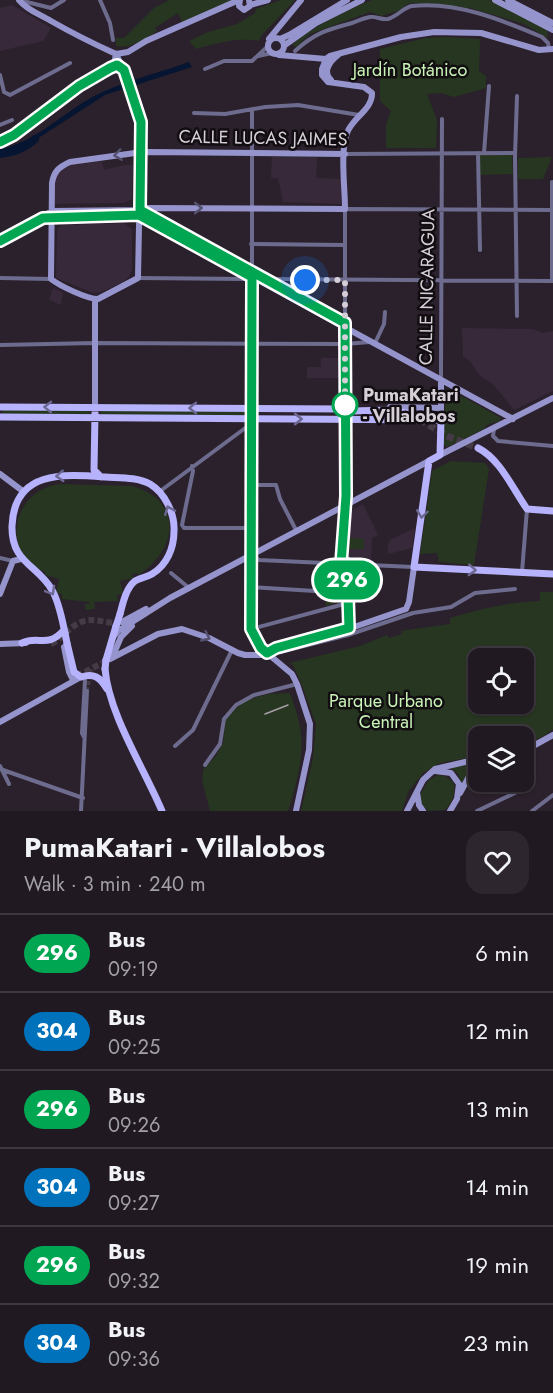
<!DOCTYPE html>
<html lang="en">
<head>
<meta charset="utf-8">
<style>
	:root { --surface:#201921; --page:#2d262e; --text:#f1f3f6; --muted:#a2a0a5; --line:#3d383f }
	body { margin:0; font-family:Jost,sans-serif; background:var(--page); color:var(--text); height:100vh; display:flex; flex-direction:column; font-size:22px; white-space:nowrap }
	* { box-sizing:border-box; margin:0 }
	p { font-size:20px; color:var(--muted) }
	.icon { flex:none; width:33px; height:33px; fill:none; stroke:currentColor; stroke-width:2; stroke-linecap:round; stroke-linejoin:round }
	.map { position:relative; height:811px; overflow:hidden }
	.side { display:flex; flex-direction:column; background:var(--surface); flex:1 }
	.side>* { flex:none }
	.badge { padding:0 12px; border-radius:20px; font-size:21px; line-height:39px }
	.tools { position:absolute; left:468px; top:648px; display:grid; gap:12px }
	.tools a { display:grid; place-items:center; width:66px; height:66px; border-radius:12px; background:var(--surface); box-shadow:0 2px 4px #0004,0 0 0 2px var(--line); font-size:30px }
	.you { position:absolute; width:30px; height:30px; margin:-15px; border:4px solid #fff; border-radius:50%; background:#1a73e8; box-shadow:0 0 0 9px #1a73e833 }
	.map>.badge { position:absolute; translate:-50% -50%; box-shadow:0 0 0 3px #fff }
	.round { display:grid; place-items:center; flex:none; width:63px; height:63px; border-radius:18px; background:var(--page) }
	.head { display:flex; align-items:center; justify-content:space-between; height:102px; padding:0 24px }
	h1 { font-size:28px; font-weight:700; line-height:45px }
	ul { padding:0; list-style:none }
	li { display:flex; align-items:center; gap:18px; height:78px; padding:0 24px; border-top:2px solid var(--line) }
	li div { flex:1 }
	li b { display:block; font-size:22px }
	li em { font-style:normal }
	li .badge { min-width:66px; font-weight:700; text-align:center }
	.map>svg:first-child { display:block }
</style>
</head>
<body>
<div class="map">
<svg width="553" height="811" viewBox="0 0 553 811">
	<rect width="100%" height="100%" fill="#2b212c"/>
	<path fill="#372939" d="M12,5L51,28L43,41L0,51V8Z
		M272,157H317L316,178L341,179V204L283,202L278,178H271Z
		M102,161L104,170L124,165H133L132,199L124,203L53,204V184L56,176L62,170L69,166Z
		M124,223L132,229V270L129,277L123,282L101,292L93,293L56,278L57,231L59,227L63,225Z
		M53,288L63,292L61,305L49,300Z
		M462,328L532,329L543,333L553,331V391L514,410L493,384L479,375L470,361L463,357Z
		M321,358H340V378H307V367H321Z
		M363,504L378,535L372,538L371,561L347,560L345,558L350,511Z
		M415,528L412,548L388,554V544L390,540Z"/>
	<path fill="#263620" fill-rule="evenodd" d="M169,0H235L183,25L178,13L158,26L155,28L157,31C147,38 128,50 116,46V38H124L154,8Z
		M281,0H295L261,36L259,41C238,37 216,43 196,49L189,41L208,32L237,24L255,13L256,9Z
		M372,0H490L543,28L547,30L548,38L524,24L470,8L417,3H409L398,11L381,16L370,12L318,31L310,34L296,47L292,45C315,25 343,12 372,0Z
		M444,37L480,39L479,71L486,76V88L454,97L441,93L427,94L437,120L436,148H386V124L391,111L380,101V49L426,38Z
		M480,155H512L513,174L480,175Z
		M552,157L543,179H518V158Z
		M446,389H449L501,418L500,421C495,423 487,422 484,429L447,447L443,444Z
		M3,410H88L90,413L89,414H2Z
		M102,410L245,411L246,413L244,416L102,415L100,413Z
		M451,461L485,463L489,469L474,565L439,562L437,553L420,554L432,471Z
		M59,484L132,486C184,500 178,550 138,575L137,573L132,574L133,578L120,581L123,594L117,595L118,601L94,602L95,609L85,610V604H89L90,602L62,599V594L56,593L59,579L45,575V572C0,555 11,491 59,484Z
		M349,538L364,539V549H349Z
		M540,592H553V729L544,736L524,745V736H478V753L467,758L440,763L423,773L408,792L402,811H301L313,758L316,724L301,683L293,665L289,663L360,646L387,635L389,638L402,634L401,631L450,624V618C480,609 508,602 540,601ZM478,658H524V704H478Z
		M325,593L342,595L344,600L326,606Z
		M290,693C295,707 300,721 301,735C304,756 295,791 288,811H210L202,780L203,770L215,757L223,743L226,718L243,702L253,698L269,694Z
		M477,763L469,771L462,783L458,774L451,768Z
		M438,775L445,776L453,782C457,791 452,803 445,810L428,811L421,803L420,795L429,780Z"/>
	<path fill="#061532" d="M189,62L192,67L105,95L26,146L13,152L0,154V149C34,143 59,116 89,99C117,83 158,73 189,62Z"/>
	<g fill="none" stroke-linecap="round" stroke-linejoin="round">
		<path stroke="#061532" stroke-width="8" d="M0,154C14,152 24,149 35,139"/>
		<path stroke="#453b46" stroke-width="4" stroke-dasharray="4 2" stroke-linecap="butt" d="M87,691L91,669"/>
		<path stroke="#453b46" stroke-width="6" stroke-dasharray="6 3" stroke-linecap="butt" d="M51,644C63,639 68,628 79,623C92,616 105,624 119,623
			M77,676L108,660"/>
		<path stroke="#453b46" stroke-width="7" stroke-dasharray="7 3.5" stroke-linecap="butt" d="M411,414L447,436L478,448"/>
		<path stroke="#6d6c8f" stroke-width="4" d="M100,0L110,23L113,40
			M23,1L51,8L64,0
			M295,51C315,33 326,30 352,23C357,21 364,18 370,17C376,16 381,20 388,19C398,16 404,7 412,6C456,1 502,20 542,37L548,43L549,49
			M258,56L272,53
			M205,69L224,61H252L268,46
			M0,75L4,92L10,95L70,63
			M517,96L515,156L517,316
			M252,110V408
			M194,113L225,114L265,107L298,105L359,115
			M0,125L12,120
			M478,153L480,250
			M484,153L489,86
			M345,154L515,153
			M251,244L344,245
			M0,278L51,279
			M138,278L246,279L251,277
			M269,279L553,281
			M552,281V182
			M376,341L384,324L385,312
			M0,345L95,343L345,344L370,342
			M441,376L442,119
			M345,408V209L553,210
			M252,418L251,555L259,560L413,567
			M494,429L493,436L498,441L553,446
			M192,466L193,471L182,525L184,528H251
			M251,485H276L280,499L296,530
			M159,492L252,423
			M0,558L13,561
			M341,564L346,496L345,420
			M347,564L349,628
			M522,572L527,509
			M171,573L189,588
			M251,587L347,593
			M251,629L348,603
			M280,652L348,635L413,613L451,607L475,593L515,589
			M82,677L85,680L82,733L84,737
			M175,746L193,730L232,650
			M205,765L220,744L224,719L236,705L254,695L297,684
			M0,766L9,784
			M3,770L83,798
			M81,811L87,691
			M477,811L519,791L513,782
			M532,811L553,795"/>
		<path stroke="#9694cc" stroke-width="6" d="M19,0C28,11 40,14 51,21C72,33 94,44 116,54
			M240,0L239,6L244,10L250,6L249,0
			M495,0L553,30
			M508,0L553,23
			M250,5L268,0
			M268 46a8 8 0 1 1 16 0a8 8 0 1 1-16 0Z
			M269,39L301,0
			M280,39L289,35L347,0
			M285,45L316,23L362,0
			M116,54L124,70L141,122L138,278L98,299C87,299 60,286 51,279L52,183C54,171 59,167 70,162L135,153L148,152L345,154
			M116,54L128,52L146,41L239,0
			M279,55L326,59
			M331,80C322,72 330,61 338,55
			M0,142L14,135L79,86L110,68L114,64L116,54
			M140,210L305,301
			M50,217L139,215L513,419
			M0,241L52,211L140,210L145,208L345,209C345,187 340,152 347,133C352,118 373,109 372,93L364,87L328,82L322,75V69L326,59L330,56L401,37L434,32L481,33L539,50L553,49
			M95,300V408
			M390,407L441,408
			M441,420V380
			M440,455L553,398
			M0,474L24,492
			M251,555V629L261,648L292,674L297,684L310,724L309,750L296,811
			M0,594L13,561L21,559
			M122,622L146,609
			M113,637L118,631L170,598L429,461
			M0,644L26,643
			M64,647L69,672L73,680
			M112,658L121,637L132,626
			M110,659L158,634L182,629L209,638L238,653L245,655H261L276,648L354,627L406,609L409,602L414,567
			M0,722L81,677
			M524,751L553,735
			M435,771L451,773L459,784L457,799L450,811
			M417,792L419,805L423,811
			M460,793L471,773L478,767
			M407,811L423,780L435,769L478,759"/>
		<path stroke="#b6b2fb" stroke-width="7" d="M0,407L345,409L351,411L392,410L411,414
			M95,413L94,470L101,477
			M0,417L441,420L440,455L429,461L414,567L553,574
			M478,448C500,459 513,489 527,509L553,511
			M65,633C62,619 59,602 52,590C38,565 11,563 12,526C14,470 64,474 105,477C120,478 137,477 150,484C165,493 175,514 174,531C174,548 167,565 152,574C147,577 140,578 135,581C126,588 123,603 120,614
			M22,643C39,635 47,649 64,630
			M67,643L74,672L81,677C94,673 100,677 107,689
			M106,660L116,626
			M105,669C109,715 144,768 162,811"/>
		<path stroke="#a69ea7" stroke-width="1.5" d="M265,714L288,705"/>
		<path stroke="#b6b2fb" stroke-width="7" d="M116,626L120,614
			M65,633L67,643
			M105,669L106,660"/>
	</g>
	<defs><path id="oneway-chevron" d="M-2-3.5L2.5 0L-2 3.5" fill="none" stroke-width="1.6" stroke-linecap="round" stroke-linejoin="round" transform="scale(1.5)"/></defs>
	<g stroke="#54506e">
		<use href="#oneway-chevron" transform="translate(118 155) rotate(172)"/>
		<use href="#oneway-chevron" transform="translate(198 208)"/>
		<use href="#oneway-chevron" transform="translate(206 637) rotate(25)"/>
	</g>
	<g stroke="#6c6892">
		<use href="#oneway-chevron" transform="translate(48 407) rotate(-179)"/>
		<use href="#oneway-chevron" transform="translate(193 408) rotate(-180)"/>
		<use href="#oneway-chevron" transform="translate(298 419)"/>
		<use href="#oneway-chevron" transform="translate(60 476) rotate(177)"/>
		<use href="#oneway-chevron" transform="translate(169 510) rotate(-112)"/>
		<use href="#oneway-chevron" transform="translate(422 514) rotate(98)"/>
		<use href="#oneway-chevron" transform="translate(472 570) rotate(3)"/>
		<use href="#oneway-chevron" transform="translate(51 591) rotate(60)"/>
	</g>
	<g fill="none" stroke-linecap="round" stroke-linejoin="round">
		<g stroke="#fff" stroke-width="14">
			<path id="line" d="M0,142L14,135L79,86L110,68L117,65L124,70L141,122L140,210L345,323L346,496L341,564H347L349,628L276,648L267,653L261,648L251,629L252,277L139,215L43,218L0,241"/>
		</g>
		<use href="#line" stroke="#00a651" stroke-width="9"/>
		<path stroke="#d6cfd7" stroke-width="6" stroke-dasharray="0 10.8" d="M305,280H345V405"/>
	</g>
	<circle fill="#fff" stroke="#00a651" stroke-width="3" cx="345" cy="405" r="12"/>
	<g text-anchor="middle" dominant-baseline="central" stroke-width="5" stroke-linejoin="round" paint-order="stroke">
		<g font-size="18" fill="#c9f3b7" stroke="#110d11">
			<text x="410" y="70">Jardín Botánico</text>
			<text x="386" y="701">Parque Urbano<tspan x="386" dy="21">Central</tspan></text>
		</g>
		<g font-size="18" fill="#d6cfd7" stroke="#110d11">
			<text transform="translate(263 138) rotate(1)">CALLE LUCAS JAIMES</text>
			<text transform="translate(427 287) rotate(-89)">CALLE NICARAGUA</text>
		</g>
		<g font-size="18" font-weight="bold" fill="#d6cfd7" stroke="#110d11" text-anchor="start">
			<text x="363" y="395">PumaKatari<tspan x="363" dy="21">- Villalobos</tspan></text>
		</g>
	</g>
</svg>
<div class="tools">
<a><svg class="icon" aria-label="locate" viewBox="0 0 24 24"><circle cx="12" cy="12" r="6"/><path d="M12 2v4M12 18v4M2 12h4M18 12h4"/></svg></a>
<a><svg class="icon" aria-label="layers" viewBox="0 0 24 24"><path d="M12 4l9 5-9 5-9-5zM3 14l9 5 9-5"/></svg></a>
</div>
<div class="you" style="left:305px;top:280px"></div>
<b class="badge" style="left:347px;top:580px;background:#00a651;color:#fff">296</b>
</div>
<section class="side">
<div class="head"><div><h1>PumaKatari - Villalobos</h1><p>Walk · 3 min · 240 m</p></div><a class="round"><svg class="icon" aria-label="heart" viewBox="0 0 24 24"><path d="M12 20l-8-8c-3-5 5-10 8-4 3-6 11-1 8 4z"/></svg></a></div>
<ul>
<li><span class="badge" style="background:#00a651;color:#fff">296</span><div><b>Bus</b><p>09:19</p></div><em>6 min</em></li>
<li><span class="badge" style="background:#0072bc;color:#fff">304</span><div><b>Bus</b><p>09:25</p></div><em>12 min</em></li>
<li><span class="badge" style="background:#00a651;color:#fff">296</span><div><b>Bus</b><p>09:26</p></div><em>13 min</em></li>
<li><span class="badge" style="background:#0072bc;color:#fff">304</span><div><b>Bus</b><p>09:27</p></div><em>14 min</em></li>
<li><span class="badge" style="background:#00a651;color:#fff">296</span><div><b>Bus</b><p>09:32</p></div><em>19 min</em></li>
<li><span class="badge" style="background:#0072bc;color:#fff">304</span><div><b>Bus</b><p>09:36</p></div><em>23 min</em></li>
</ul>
</section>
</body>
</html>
